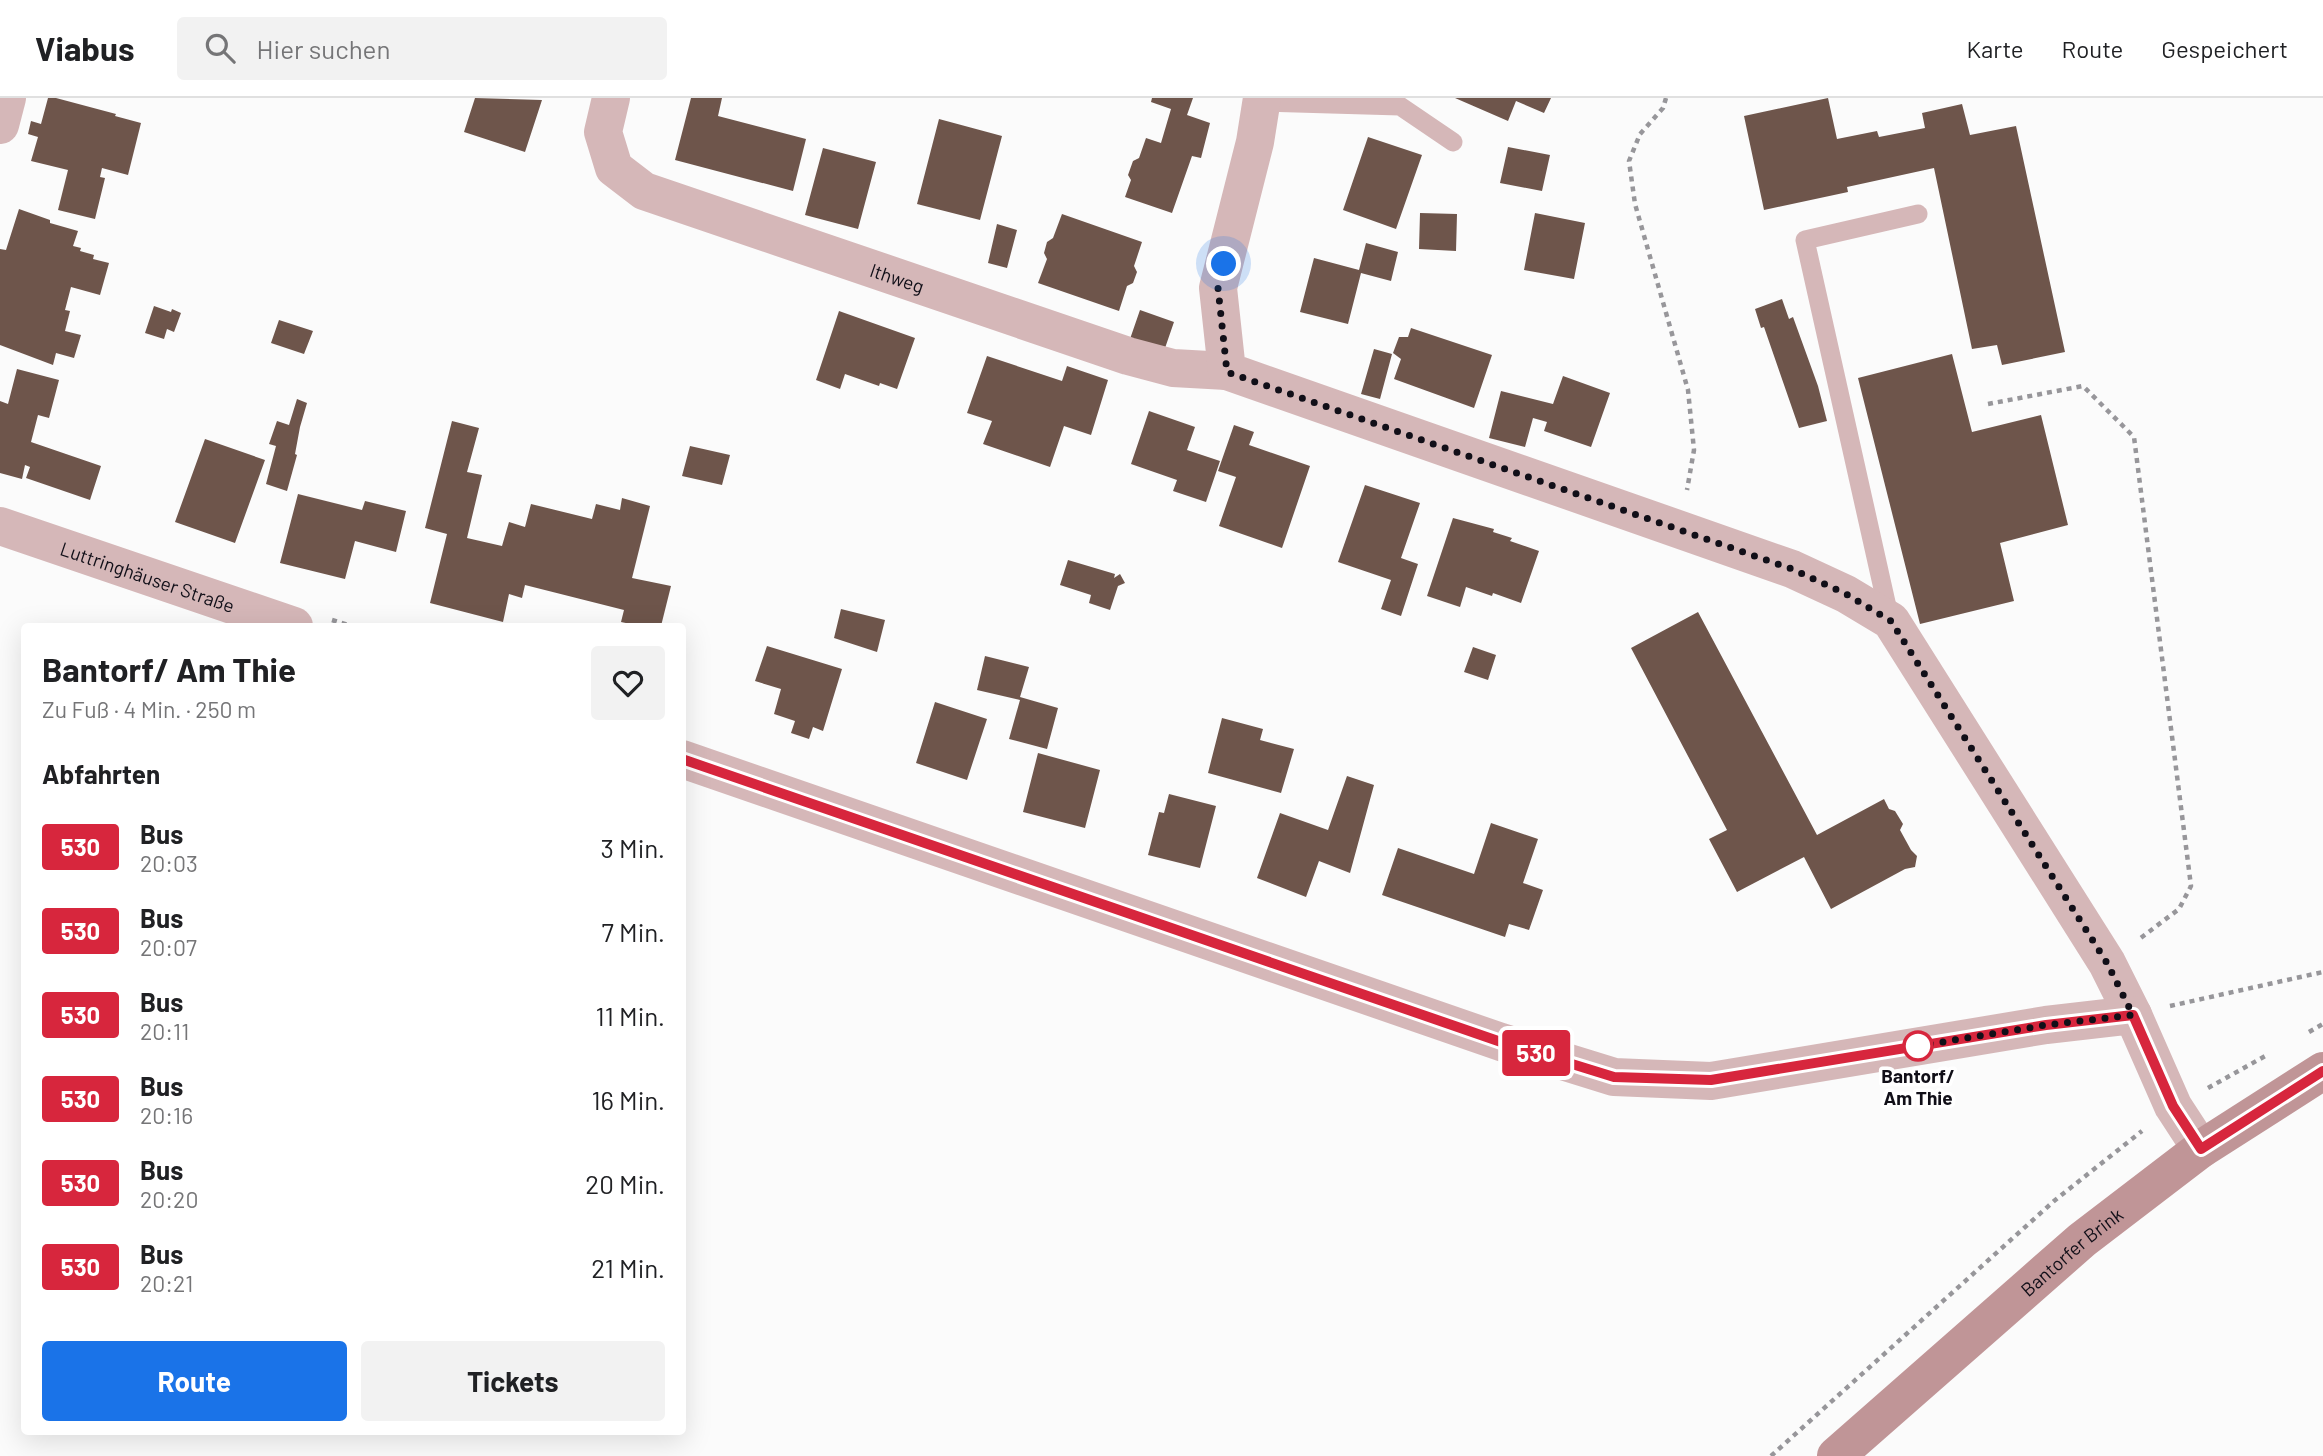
<!DOCTYPE html>
<html lang="de">
<head>
<meta charset="utf-8">
<style>
	:root { --surface:#fff; --page:#f2f2f2; --text:#202124; --muted:#757577; --line:#e0e0e0; --accent:#1a73e8 }
	body { margin:0; font-family:Barlow,sans-serif; background:var(--page); color:var(--text); height:100vh; display:flex; flex-direction:column; font-size:26px; white-space:nowrap }
	* { box-sizing:border-box; margin:0 }
	p { font-size:23px; color:var(--muted) }
	.icon { flex:none; width:38px; height:38px; fill:none; stroke:currentColor; stroke-width:2; stroke-linecap:round; stroke-linejoin:round }
	.map { position:relative; flex:1; overflow:hidden }
	.sheet { position:absolute; left:21px; top:525px; width:665px; height:812px; display:flex; flex-direction:column; background:var(--surface); border-radius:7px; box-shadow:0 7px 28px #0002 }
	.sheet>* { flex:none }
	.badge { padding:0 14px; border-radius:5px; font-size:24px; line-height:46px }
	.you { position:absolute; width:35px; height:35px; margin:-18px; border:5px solid #fff; border-radius:50%; background:#1a73e8; box-shadow:0 0 0 10px #1a73e833 }
	.map>.badge { position:absolute; translate:-50% -50%; box-shadow:0 0 0 4px #fff }
	h2 { padding:0 21px; font-size:26px; line-height:63px }
	.round { display:grid; place-items:center; flex:none; width:74px; height:74px; border-radius:7px; background:var(--page) }
	.overview { display:flex; align-items:center; justify-content:space-between; height:119px; padding:0 21px }
	h1 { font-size:33px; font-weight:700; line-height:52px }
	.button { display:flex; gap:14px; margin-top:auto; padding:14px 21px }
	.button a { flex:1; height:80px; border-radius:7px; background:var(--accent); color:#fff; font-size:28px; font-weight:700; line-height:80px; text-align:center }
	.button a+a { background:var(--page); color:var(--text) }
	ul { padding:0; list-style:none }
	li { display:flex; align-items:center; gap:21px; height:84px; padding:0 21px }
	li div { flex:1 }
	li b { display:block; font-size:26px }
	li em { font-style:normal }
	li .badge { min-width:77px; font-weight:700; text-align:center }
	header { display:flex; align-items:center; gap:42px; box-sizing:border-box; height:98px; padding:0 35px; background:var(--surface); border-bottom:2px solid var(--line) }
	header strong { font-size:33px }
	nav { display:flex; gap:38px; margin-inline-start:auto; font-size:24px }
	.search { width:490px; height:63px; background:var(--page); display:flex; align-items:center; gap:18px; box-sizing:border-box; padding:0 24px; border-radius:7px; color:var(--muted); font-size:26px }
	.map>svg:first-child { display:block }
</style>
</head>
<body>
<header>
<strong>Viabus</strong>
<div class="search"><svg class="icon" aria-label="search" viewBox="0 0 24 24"><circle cx="10" cy="10" r="6"/><path d="M15 15l6 6"/></svg>Hier suchen</div>
<nav><a>Karte</a><a>Route</a><a>Gespeichert</a></nav>
</header>
<div class="map">
<svg width="2323" height="1358" viewBox="0 0 2323 1358">
	<rect width="100%" height="100%" fill="#fbfbfb"/>
	<path fill="#6e554b" d="M48,0H56L116,16L115,18L141,25L128,77L102,70L100,79L105,80L95,121L58,112L68,72L31,63L38,39L28,36L31,23L41,26Z
		M475,0L542,2L525,54L464,34Z
		M691,0H722L718,18L806,41L793,93L675,62Z
		M1152,0H1193L1187,17L1210,25L1201,60L1192,58L1172,115L1125,99L1131,82L1128,77L1133,63L1139,60L1146,40L1161,45L1171,11L1151,4Z
		M1455,0H1551L1544,15L1516,3L1508,23Z
		M1828,0L1837,41L1877,33L1879,39L1925,30L1922,15L1962,6L1970,37L2016,28L2065,254L2002,267L1997,247L1972,251L1934,70L1847,89L1848,94L1764,112L1744,18Z
		M939,21L1002,38L980,122L917,106Z
		M1368,39L1422,57L1396,131L1343,112Z
		M1508,49L1550,57L1542,93L1500,85Z
		M823,50L876,64L858,131L805,117Z
		M19,111L50,122V125L78,133L73,148L81,150L80,153L94,157L93,161L109,165L100,197L71,189L65,212L70,213L65,233L81,237L74,260L56,255L53,267L0,247V151L6,152Z
		M1420,115L1457,116L1456,153L1419,151Z
		M1535,115L1585,125L1574,181L1524,172Z
		M1062,116L1142,144L1134,168L1137,174L1133,185L1127,188L1119,213L1038,185L1047,161L1044,155L1047,144L1053,140Z
		M997,126L1017,132L1007,170L988,165Z
		M1366,145L1398,154L1391,183L1361,175L1348,226L1300,214L1314,160L1359,172Z
		M1782,201L1789,221L1793,219L1818,288L1827,323L1799,330L1764,229L1761,230L1755,211Z
		M154,208L171,214L172,211L181,215L174,234L167,231L164,241L145,235Z
		M1140,212L1174,224L1164,253L1130,241Z
		M839,213L915,240L897,291L880,285L879,288L845,276L840,291L816,282Z
		M279,222L313,233L304,256L271,245Z
		M1411,230L1492,257L1474,310L1394,281L1401,261L1393,255L1399,239H1408Z
		M1374,251L1392,256L1380,301L1361,296Z
		M1952,256L1972,334L2041,317L2068,427L2000,445L2014,503L1920,526L1858,280Z
		M987,258L1062,283L1067,268L1108,282L1091,337L1064,328L1050,369L983,346L992,323L967,315Z
		M17,271L59,282L49,320L38,317L31,344L101,368L90,402L26,380L30,369L25,367L22,381L0,375V303L8,306Z
		M1563,278L1610,295L1591,349L1544,333L1547,324L1533,320L1525,349L1489,340L1501,293L1553,306Z
		M297,301L307,305L300,329L295,356L297,357L287,393L266,386L276,348L269,346L277,323L289,327Z
		M1149,313L1195,329L1187,352L1220,363L1206,404L1173,393L1177,382L1131,366Z
		M452,323L479,330L467,374L482,377L467,440L502,448L509,424L525,429L531,406L592,421L596,406L620,412L622,400L650,408L632,480L671,488L661,528H640L621,524L624,512L525,487L522,500L509,496L503,524L430,505L447,436L425,430Z
		M1234,327L1254,334L1249,347L1310,368L1282,450L1219,428L1236,379L1218,373Z
		M205,341L265,362L235,445L175,424Z
		M690,348L730,357L722,387L682,378Z
		M1365,387L1420,405L1401,460L1418,466L1401,518L1381,511L1391,482L1338,464Z
		M298,396L362,412L365,403L406,413L396,454L355,443L345,481L280,465Z
		M1453,420L1494,431L1493,434L1512,440L1510,443L1539,453L1521,505L1493,495L1492,498L1466,489L1460,509L1427,498Z
		M1068,462L1115,476L1114,480L1120,476L1125,485L1118,488L1110,512L1089,505L1091,497L1060,487Z
		M841,511L885,522L877,554L834,540Z
		M1698,514L1817,737L1884,701L1889,711L1895,713L1903,726L1900,732L1911,752L1917,758L1915,769L1905,771L1831,811L1804,759L1737,794L1709,741L1727,732L1631,550Z
		M767,548L842,571L823,633L813,629L809,641L791,635L795,623L774,616L781,591L755,583Z
		M1473,549L1496,557L1488,582L1464,574Z
		M985,558L1029,569L1020,599L1058,610L1047,651L1009,641L1020,602L977,592Z
		M935,604L987,621L967,682L916,665Z
		M1222,620L1263,631L1260,642L1294,651L1281,695L1208,675Z
		M1038,655L1100,672L1085,730L1023,714Z
		M1347,678L1374,687L1350,775L1319,763L1306,799L1257,780L1280,715L1328,732Z
		M1169,696L1216,708L1200,770L1148,757L1159,714L1164,715Z
		M1491,725L1538,741L1523,785L1543,792L1529,832L1509,826L1505,839L1382,797L1398,750L1474,776Z"/>
	<g fill="none" stroke-linecap="round" stroke-linejoin="round">
		<path stroke="#97969a" stroke-width="4.5" stroke-dasharray="5 5" stroke-linecap="butt" d="M1666,0L1663,10L1640,36L1629,63L1635,106L1688,292L1694,352L1687,392
			M1988,306L2083,288L2134,339L2191,788L2179,811L2138,842
			M332,522L351,528
			M2170,908L2323,874
			M2309,934L2323,926
			M2208,990L2267,957
			M1771,1358L2054,1103L2142,1033"/>
		<path stroke="#d5b7b8" stroke-width="19" d="M1262,4L1400,8L1453,44
			M1890,522L1805,142L1918,116"/>
		<g stroke="#d5b7b8" stroke-width="38">
			<path id="s1" d="M611,0L603,34L614,70L644,93L1128,258L1173,270L1227,273"/>
			<path d="M1262,0L1255,44L1218,190L1227,273L1792,471L1846,496L1891,523L2107,865L2133,917"/>
			<path d="M0,27L7,0"/>
			<path id="s2" d="M0,428L294,528"/>
			<path d="M682,661L1501,944L1614,979L1711,983L2046,927L2133,917L2173,1008L2201,1051"/>
		</g>
		<path stroke="#c09597" stroke-width="38" id="s3" d="M1836,1358L2082,1142L2201,1051L2323,973"/>
	</g>
	<g fill="none" stroke-linecap="round" stroke-linejoin="round">
		<g stroke="#fff" stroke-width="16">
			<path id="line" d="M682,661L1501,944L1614,979L1711,982L2046,927L2133,917L2173,1008L2201,1051L2323,973"/>
		</g>
		<use href="#line" stroke="#d7263d" stroke-width="10"/>
		<path stroke="#110f18" stroke-width="7" stroke-dasharray="0 12.6" d="M1224,166L1218,190L1227,274L1792,471L1846,496L1891,523L2107,865L2133,917L2046,927L1918,948"/>
	</g>
	<circle fill="#fff" stroke="#d7263d" stroke-width="3.5" cx="1918" cy="948" r="14"/>
	<g text-anchor="middle" dominant-baseline="central" stroke-width="7" stroke-linejoin="round" paint-order="stroke">
		<g font-size="19" fill="#110f18" stroke="#fff">
			<text stroke="none"><textPath href="#s1" startOffset="378">Ithweg</textPath></text>
			<text stroke="none"><textPath href="#s2" startOffset="156">Luttringhäuser Straße</textPath></text>
			<text stroke="none"><textPath href="#s3" startOffset="312">Bantorfer Brink</textPath></text>
		</g>
		<g font-size="19" font-weight="bold" fill="#110f18" stroke="#fff">
			<text x="1918" y="977">Bantorf/<tspan x="1918" dy="22">Am Thie</tspan></text>
		</g>
	</g>
</svg>
<div class="you" style="left:1224px;top:166px"></div>
<b class="badge" style="left:1536px;top:955px;background:#d7263d;color:#fff">530</b>
<section class="sheet">
<div class="overview"><div><h1>Bantorf/ Am Thie</h1><p>Zu Fuß · 4 Min. · 250 m</p></div><a class="round"><svg class="icon" aria-label="heart" viewBox="0 0 24 24"><path d="M12 20l-8-8c-3-5 5-10 8-4 3-6 11-1 8 4z"/></svg></a></div>
<h2>Abfahrten</h2>
<ul>
<li><span class="badge" style="background:#d7263d;color:#fff">530</span><div><b>Bus</b><p>20:03</p></div><em>3 Min.</em></li>
<li><span class="badge" style="background:#d7263d;color:#fff">530</span><div><b>Bus</b><p>20:07</p></div><em>7 Min.</em></li>
<li><span class="badge" style="background:#d7263d;color:#fff">530</span><div><b>Bus</b><p>20:11</p></div><em>11 Min.</em></li>
<li><span class="badge" style="background:#d7263d;color:#fff">530</span><div><b>Bus</b><p>20:16</p></div><em>16 Min.</em></li>
<li><span class="badge" style="background:#d7263d;color:#fff">530</span><div><b>Bus</b><p>20:20</p></div><em>20 Min.</em></li>
<li><span class="badge" style="background:#d7263d;color:#fff">530</span><div><b>Bus</b><p>20:21</p></div><em>21 Min.</em></li>
</ul>
<div class="button"><a>Route</a><a>Tickets</a></div>
</section>
</div>
</body>
</html>
